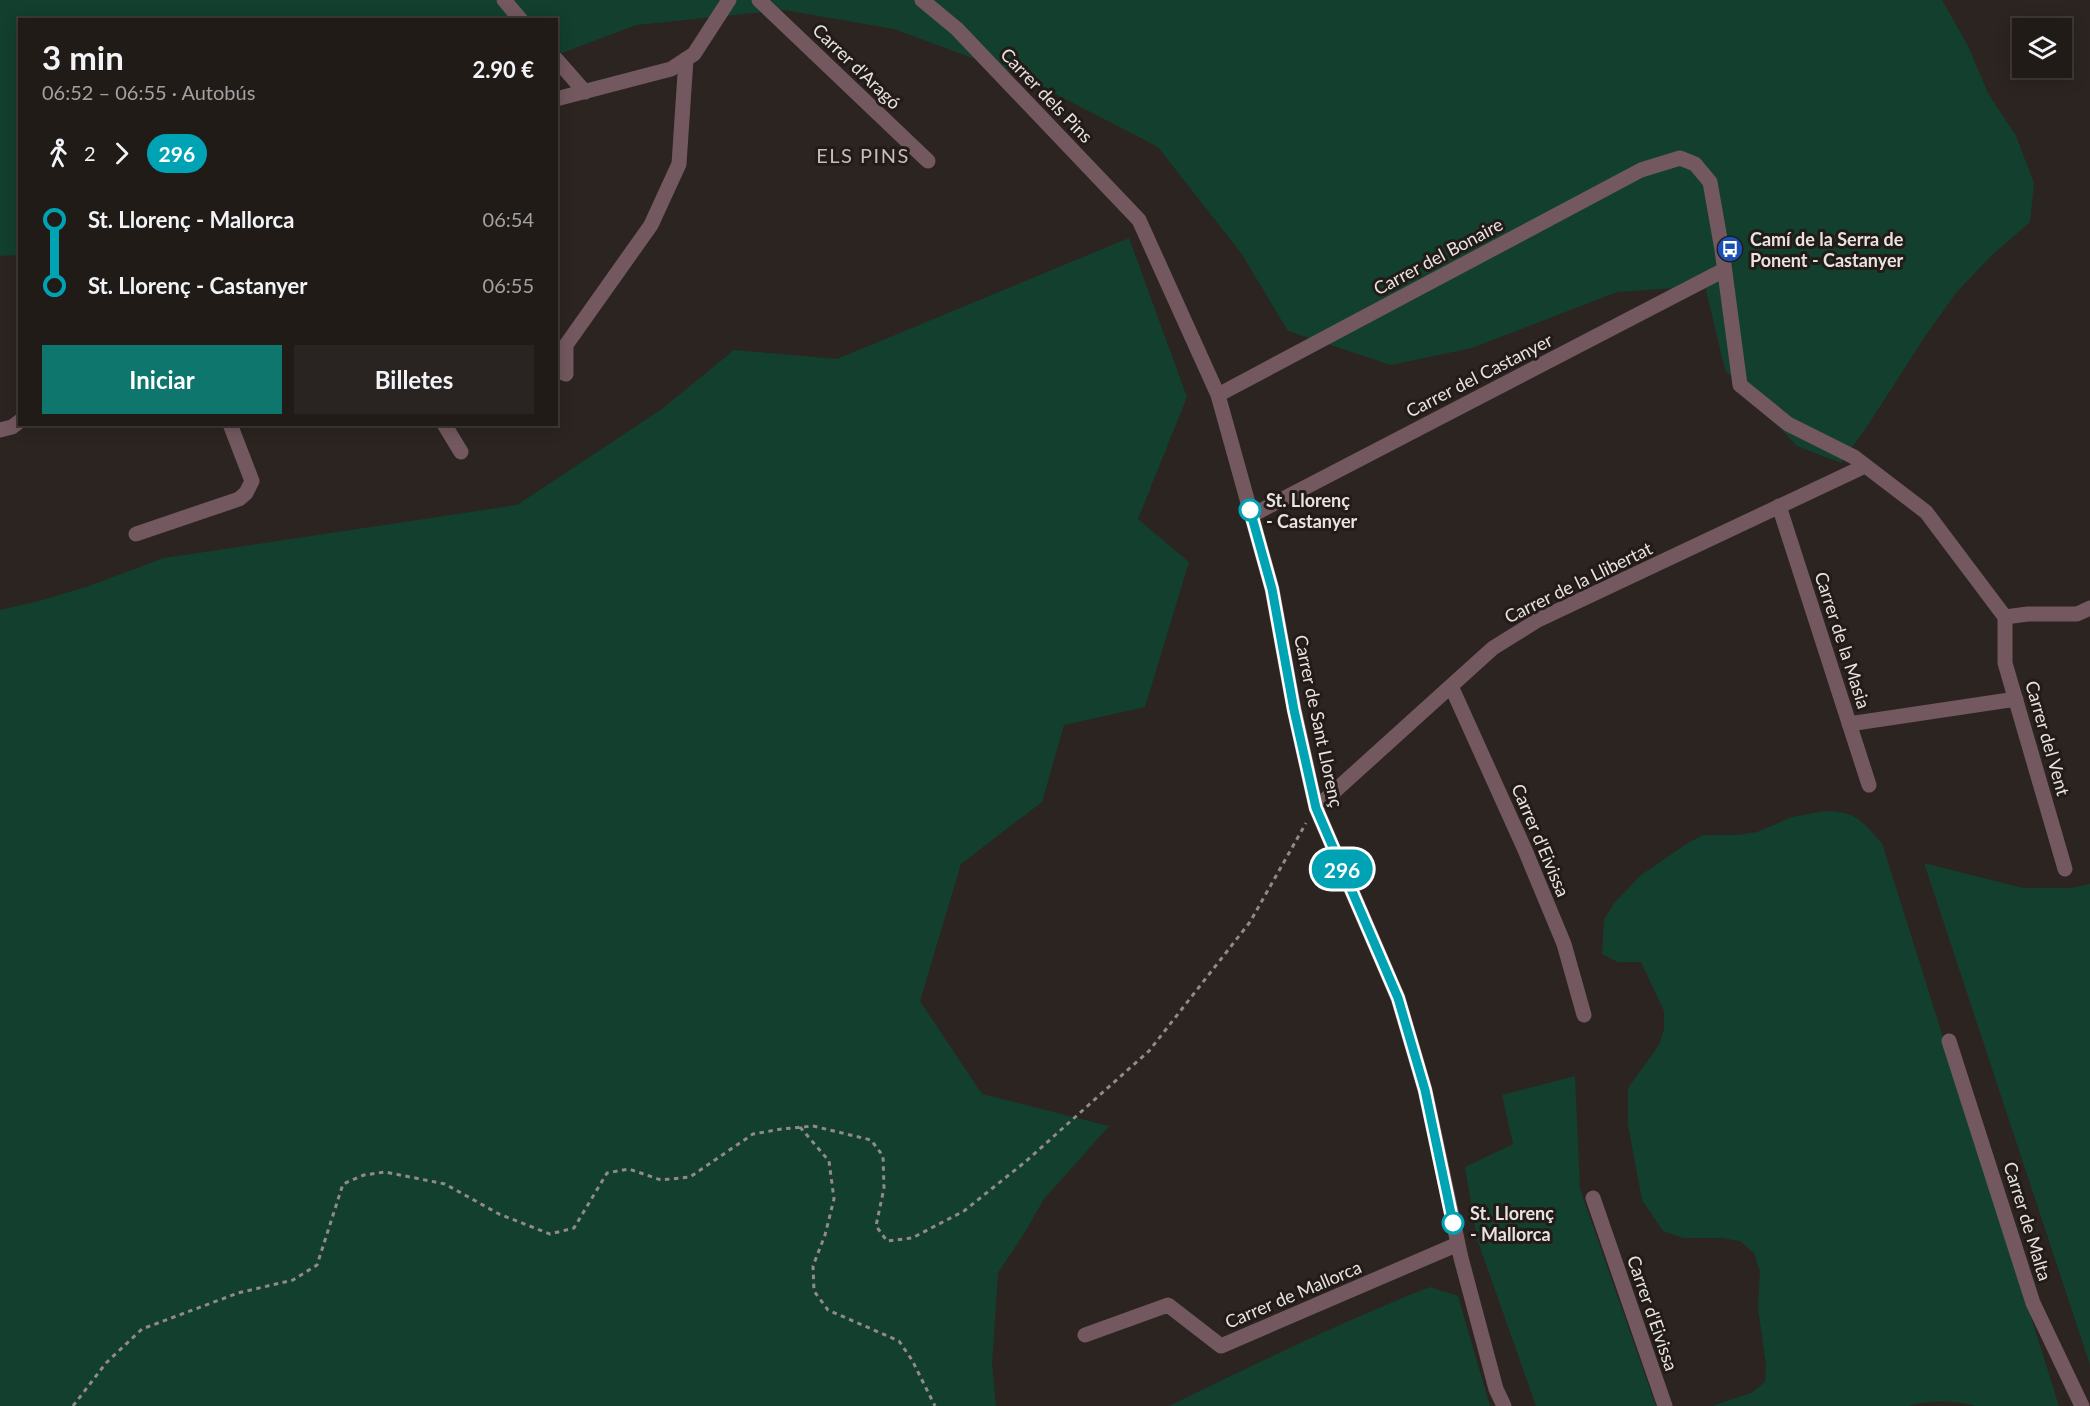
<!DOCTYPE html>
<html lang="es">
<head>
<meta charset="utf-8">
<style>
	:root { --surface:#211b18; --page:#292421; --text:#f1f3f6; --muted:#a2a1a2; --line:#3e3937; --accent:#0f766e }
	body { margin:0; font-family:Lato,sans-serif; background:var(--page); color:var(--text); height:100vh; display:flex; flex-direction:column; font-size:22px; white-space:nowrap }
	* { box-sizing:border-box; margin:0 }
	p { font-size:20px; color:var(--muted) }
	.icon { flex:none; width:33px; height:33px; fill:none; stroke:currentColor; stroke-width:2; stroke-linecap:round; stroke-linejoin:round }
	.map { position:relative; flex:1; overflow:hidden }
	.drawer { position:absolute; left:18px; top:18px; width:540px; height:408px; display:flex; flex-direction:column; background:var(--surface); border-radius:0px; box-shadow:0 3px 15px #0003,0 0 0 2px var(--line) }
	.drawer>* { flex:none }
	.badge { padding:0 12px; border-radius:20px; font-size:21px; line-height:39px }
	.fabs { position:absolute; left:2012px; top:18px; display:grid; gap:12px }
	.fabs a { display:grid; place-items:center; width:60px; height:60px; border-radius:0px; background:var(--surface); box-shadow:0 3px 15px #0003,0 0 0 2px var(--line); font-size:30px }
	.map>.badge { position:absolute; translate:-50% -50%; box-shadow:0 0 0 3px #fff }
	.legs { display:flex; align-items:center; gap:9px; height:66px; padding:0 24px; font-size:20px }
	.legs p { margin-inline-start:auto }
	.headline { display:flex; align-items:center; justify-content:space-between; height:102px; padding:0 24px }
	h1 { font-size:33px; font-weight:700; line-height:45px }
	.action { display:flex; gap:12px; margin-top:auto; padding:12px 24px }
	.action a { flex:1; height:69px; border-radius:0px; background:var(--accent); color:#fff; font-size:24px; font-weight:700; line-height:69px; text-align:center }
	.action a+a { background:var(--page); color:var(--text) }
	ul { padding:0 24px; list-style:none }
	li { display:flex; align-items:center; gap:21px; height:66px; font-size:22px }
	li i { display:grid; place-items:center; width:9px; height:100%; margin:0 8px; background:currentColor }
	li i::after { content:''; width:15px; height:15px; margin:-8px; border:4px solid; border-radius:50%; background:var(--surface) }
	li p { margin-inline-start:auto }
	li:first-child i { background:linear-gradient(#0000 50%,currentColor 0) }
	li:last-child i { background:linear-gradient(currentColor 50%,#0000 0) }
	.map>svg:first-child { display:block }
</style>
</head>
<body>
<div class="map">
<svg width="2090" height="1406" viewBox="0 0 2090 1406">
	<rect width="100%" height="100%" fill="#2c2420"/>
	<path fill="#133f2e" d="M0,0H1942L1968,46L1988,93L2016,136L2034,183L2030,222L1991,256L1956,293L1926,335L1870,422L1841,463L1797,446L1725,370L1705,286L1617,292L1472,348L1391,365L1288,331L1241,253L1158,147L1021,76L894,29L784,10L636,25L557,55L556,20H20L19,255L0,256Z
		M1129,238L1187,397L1138,519L1189,562L1145,707L1064,725L1042,802L961,864L920,1001L982,1094L1109,1126L1044,1199L1025,1232L998,1273L992,1364L996,1406H0V610L39,601L89,586L164,558L517,505L662,409L734,350L837,359Z
		M1825,811C1857,811 1862,822 1882,843L2059,1406H1975C1955,1400 1928,1400 1908,1406H1712L1751,1393L1765,1382L1766,1366L1758,1308L1760,1271L1754,1253L1740,1241L1721,1238H1683L1663,1231L1642,1200L1628,1125V1088L1659,1045L1664,1029V1011L1641,962H1618L1602,954L1604,919L1615,902L1641,875L1688,843L1703,835H1738L1757,832L1792,817Z
		M1924,863L2023,888H2071L2090,884V1365Z
		M1575,1076L1580,1189L1656,1406H1536L1477,1239L1465,1167L1513,1144L1502,1095Z
		M1430,1287L1458,1296L1490,1406H1169C1255,1364 1341,1322 1430,1287Z"/>
	<g fill="none" stroke-linecap="round" stroke-linejoin="round">
		<path stroke="#918a87" stroke-width="3" stroke-dasharray="4.5 4.5" stroke-linecap="butt" d="M800,1127L829,1161L834,1199L825,1235L813,1266L814,1291L828,1310L899,1341L912,1360L935,1406
			M73,1406L106,1363L142,1329L238,1293L293,1280L317,1265L343,1184L364,1175L385,1172L445,1184L499,1214L550,1234L574,1228L607,1173L629,1169L661,1180L690,1177L753,1134L782,1129L813,1126L871,1140L883,1156L884,1188L876,1226L887,1241L912,1238L964,1211L1025,1162L1149,1051L1250,922L1306,823"/>
		<path stroke="#73585f" stroke-width="15" d="M504,0L521,20
			M759,0L928,161
			M922,0L957,29L1139,220L1218,395L1272,589L1294,709L1316,808L1398,998L1425,1090L1461,1258L1496,1389L1504,1406
			M556,59L585,92
			M556,99L671,69L694,54L729,0
			M556,370L566,374V345L651,225L679,164L686,59
			M1218,395L1641,170L1680,158L1695,164L1710,182L1722,250L1740,385L1788,424L1854,457L1926,512L2005,617
			M444,424L461,452
			M0,430L12,427L20,421
			M1779,506L1869,785
			M1252,515L1724,270
			M136,534L239,499L246,493L252,481L230,424
			M2005,617V663L2065,869
			M2005,617L2028,614H2077L2090,608
			M1451,686L1525,850L1564,944L1584,1015
			M1849,724L2016,699
			M1316,808L1493,648L1538,620L1865,466
			M1949,1041L2033,1303L2082,1406
			M1593,1198L1665,1406
			M1085,1335L1168,1305L1221,1346L1458,1244"/>
	</g>
	<g fill="none" stroke-linecap="round" stroke-linejoin="round">
		<g stroke="#fff" stroke-width="14">
			<path id="line-1" d="M1250,510L1272,589L1294,710L1316,808L1398,998L1425,1090L1453,1223"/>
		</g>
		<use href="#line-1" stroke="#00a3b4" stroke-width="9"/>
	</g>
	<defs>
		<g id="bus-disc" transform="scale(1.35)"><circle r="9.5" fill="#1a4fb4" stroke="#221b17"/><path d="M-5-6H5V4H4V6H2V4H-2V6H-4V4H-5ZM-3.5-4V0h7V-4ZM-3.5 1.2v1.5H-2V1.2ZM2 1.2v1.5H3.5V1.2Z" fill="#fff"/></g>
	</defs>
	<g fill-rule="evenodd">
		<use href="#bus-disc" x="1730" y="249"/>
	</g>
	<g fill="#fff" stroke="#00a3b4" stroke-width="3">
		<circle cx="1250" cy="510" r="10"/>
		<circle cx="1453" cy="1223" r="10"/>
	</g>
	<g text-anchor="middle" dominant-baseline="central" stroke-width="6" stroke-linejoin="round" paint-order="stroke">
		<g font-size="18" fill="#e8e3e1" stroke="#221b17">
			<text transform="translate(857 66) rotate(44)">Carrer d'Aragó</text>
			<text transform="translate(1047 95) rotate(46)">Carrer dels Pins</text>
			<text transform="translate(1438 256) rotate(-28)">Carrer del Bonaire</text>
			<text transform="translate(1479 375) rotate(-27)">Carrer del Castanyer</text>
			<text transform="translate(1578 582) rotate(-26)">Carrer de la Llibertat</text>
			<text transform="translate(1843 640) rotate(72)">Carrer de la Masia</text>
			<text transform="translate(1319 721) rotate(78)">Carrer de Sant Llorenç</text>
			<text transform="translate(2048 738) rotate(74)">Carrer del Vent</text>
			<text transform="translate(1541 840) rotate(67)">Carrer d'Eivissa</text>
			<text transform="translate(2028 1221) rotate(73)">Carrer de Malta</text>
			<text transform="translate(1293 1294) rotate(-23)">Carrer de Mallorca</text>
			<text transform="translate(1653 1313) rotate(71)">Carrer d'Eivissa</text>
		</g>
		<g font-size="18" font-weight="bold" fill="#e8e3e1" stroke="#221b17" text-anchor="start">
			<text x="1750" y="239">Camí de la Serra de<tspan x="1750" dy="21">Ponent - Castanyer</tspan></text>
		</g>
		<g font-size="18" font-weight="bold" fill="#e8e3e1" stroke="#221b17" text-anchor="start">
			<text x="1266" y="500">St. Llorenç<tspan x="1266" dy="21">- Castanyer</tspan></text>
			<text x="1470" y="1213">St. Llorenç<tspan x="1470" dy="21">- Mallorca</tspan></text>
		</g>
		<g font-size="20" letter-spacing="1.5" fill="#c7beb8" stroke="#221b17">
			<text x="863" y="155">ELS PINS</text>
		</g>
	</g>
</svg>
<div class="fabs">
<a><svg class="icon" aria-label="layers" viewBox="0 0 24 24"><path d="M12 4l9 5-9 5-9-5zM3 14l9 5 9-5"/></svg></a>
</div>
<b class="badge" style="left:1342px;top:869px;background:#00a3b4;color:#fff">296</b>
<section class="drawer">
<div class="headline"><div><h1>3 min</h1><p>06:52 – 06:55 · Autobús</p></div><b>2.90 €</b></div>
<div class="legs"><svg class="icon" aria-label="walk" viewBox="0 0 24 24"><circle cx="13" cy="4" r="2"/><path d="M13 8l-2 6 4 7M11 14l-3 7M7 12l3-4h3l4 4"/></svg>2<svg class="icon" aria-label="forward" viewBox="0 0 24 24"><path d="M9 5l7 7-7 7"/></svg><b class="badge" style="background:#00a3b4;color:#fff">296</b></div>
<ul>
<li><i style="color:#00a3b4"></i><b>St. Llorenç - Mallorca</b><p>06:54</p></li>
<li><i style="color:#00a3b4"></i><b>St. Llorenç - Castanyer</b><p>06:55</p></li>
</ul>
<div class="action"><a>Iniciar</a><a>Billetes</a></div>
</section>
</div>
</body>
</html>
